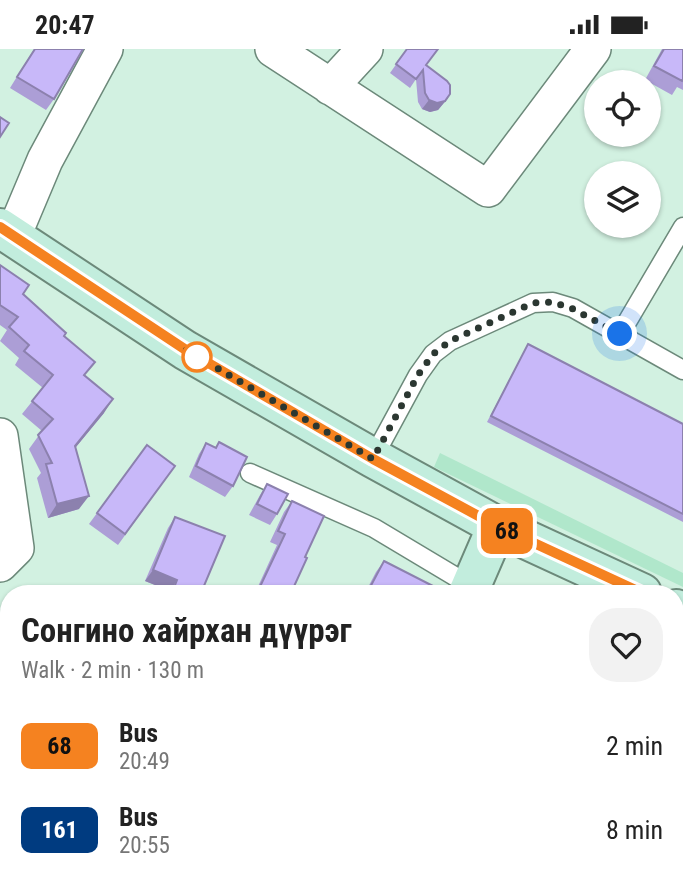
<!DOCTYPE html>
<html lang="en">
<head>
<meta charset="utf-8">
<style>
	:root { --surface:#fff; --page:#f2f2f2; --text:#222; --muted:#767676 }
	body { margin:0; font-family:"Roboto Condensed",sans-serif; background:var(--page); color:var(--text); height:100vh; display:flex; flex-direction:column; font-size:26px; white-space:nowrap }
	* { box-sizing:border-box; margin:0 }
	p { font-size:23px; color:var(--muted) }
	.icon { flex:none; width:38px; height:38px; fill:none; stroke:currentColor; stroke-width:2; stroke-linecap:round; stroke-linejoin:round }
	.map { position:relative; flex:1; overflow:hidden }
	.sheet { position:absolute; left:0px; top:536px; width:684px; height:303px; display:flex; flex-direction:column; background:var(--surface); border-radius:28px 28px 0 0; box-shadow:0 2px 5px #0004 }
	.sheet>* { flex:none }
	.badge { padding:0 14px; border-radius:10px; font-size:24px; line-height:46px }
	.fabs { position:absolute; left:584px; top:21px; display:grid; gap:14px }
	.fabs a { display:grid; place-items:center; width:77px; height:77px; border-radius:50%; background:var(--surface); box-shadow:0 2px 5px #0004; font-size:35px }
	.you { position:absolute; width:35px; height:35px; margin:-18px; border:5px solid #fff; border-radius:50%; background:#1a73e8; box-shadow:0 0 0 10px #1a73e833 }
	.map>.badge { position:absolute; translate:-50% -50%; box-shadow:0 0 0 4px #fff }
	.round { display:grid; place-items:center; flex:none; width:74px; height:74px; border-radius:28px; background:var(--page) }
	.head { display:flex; align-items:center; justify-content:space-between; height:119px; padding:0 21px }
	h1 { font-size:33px; font-weight:700; line-height:52px }
	ul { padding:0; list-style:none }
	li { display:flex; align-items:center; gap:21px; height:84px; padding:0 21px }
	li div { flex:1 }
	li b { display:block; font-size:26px }
	li em { font-style:normal }
	li .badge { min-width:77px; font-weight:700; text-align:center }
	.status { display:flex; justify-content:space-between; align-items:center; height:49px; padding:0 35px; background:var(--surface); direction:ltr }
	.status svg { height:19px; fill:currentColor }
	.map>svg:first-child { display:block }
</style>
</head>
<body>
<div class="status"><b>20:47</b><svg viewBox="0 0 49 12"><path d="M0 12V9h3v3zM5 12V6h3v6zM10 12V3h3v9zM15 12V0h3v12zM26 1h20v11H26zM47 4h2v5h-2z"/></svg></div>
<div class="map">
<svg width="683" height="837" viewBox="0 0 683 837">
	<rect width="100%" height="100%" fill="#d2f1e1"/>
	<path fill="#b0e7cb" d="M440,404L683,524V538L434,418Z"/>
	<g fill="none" stroke-linecap="round" stroke-linejoin="round">
		<g stroke="#6c897a" stroke-width="21">
			<path id="lane" d="M620,285L683,178
				M373,409L418,326L433,305L450,292L533,254L553,253L573,259L683,321
				M250,424L374,479L471,537
				M223,830L245,837"/>
		</g>
		<g stroke="#6c897a" stroke-width="38">
			<path id="street" d="M273,0L488,140L593,0
				M330,38L365,0
				M13,187L45,111L105,0
				M0,387L16,499L0,515
				M676,837L683,824"/>
		</g>
		<g stroke="#6c897a" stroke-width="42">
			<path id="secondary" d="M0,179L185,301L373,409L497,477L642,544
				M468,544L497,477
				M676,560L683,563
				M341,837L344,830"/>
		</g>
		<use href="#lane" stroke="#fff" stroke-width="18"/>
		<use href="#street" stroke="#fff" stroke-width="35"/>
		<use href="#secondary" stroke="#c2eddd" stroke-width="38"/>
	</g>
	<path fill="#ac9ed6" d="M34,0H83L54,50L46,61L10,39Z
		M407,0L426,17L448,49L438,61L430,63L422,60L418,53L416,30L410,39L390,24Z
		M662,0H683V41L677,38L672,46L645,31Z
		M0,216L23,245L64,287L104,364L76,398L79,460L48,469L37,429L41,424L29,400L42,382L22,365L43,339L15,316L19,309L0,292L7,281L0,276Z
		M528,295L683,375V473L487,373Z
		M219,393L233,437L225,448L189,428L199,405L206,394L215,399Z
		M147,396L175,417L118,496L89,475Z
		M267,435L277,465L270,476L249,466L260,446Z
		M292,452L305,508L291,544H255L277,496L270,493L284,463Z
		M175,468L201,544H169L170,542L145,532L168,479Z
		M384,512L429,544H365L376,523Z
		M680,619L683,620V765L676,761V626Z
		M148,830H235L232,837H145Z
		M376,830H405V832L401,837H377L376,835Z
		M548,830H647L643,837H545Z"/>
	<path fill="#8c81ae" d="M448,49L438,61L430,63L422,60L429,51Z
		M113,350L104,364L66,410L75,397Z
		M89,447L79,460L48,469L57,455Z
		M153,521L177,531L170,542L145,532Z
		M676,750L680,752L676,759Z"/>
	<path fill="#c8b8f9" stroke="#8c81ae" stroke-width="2" d="M35,0H83L54,50L17,28Z
		M407,0H438L426,16L447,32L450,36V45L445,52L437,54L429,51L425,44L423,21L416,30L396,15Z
		M664,0H683V30L682,32L654,17Z
		M0,68L9,74L0,88Z
		M0,216L29,236L23,245L66,284L64,287L95,313L84,326L113,350L75,397L89,447L57,455L46,415L52,414L38,386L53,370L32,352L53,326L24,302L29,296L9,278L18,268L0,256Z
		M528,295L683,375V465L491,367Z
		M219,393L247,408L233,437L196,417L206,394L216,399Z
		M147,396L175,417L125,485L97,464Z
		M267,435L288,445L277,465L257,455Z
		M292,452L324,467L305,508L307,509L291,544H257L285,485L278,482Z
		M175,468L225,487L201,544H172L177,531L153,521Z
		M384,512L433,537L429,544H367Z
		M680,619L683,620V749L682,748L680,752L676,750V631Z
		M157,830H235L232,837H155Z
		M380,830H405V832L400,837H385Z
		M550,830H647L645,833L639,830L636,837H547Z"/>
	<g fill="none" stroke-linecap="round" stroke-linejoin="round">
		<g stroke="#fff" stroke-width="16">
			<path id="line" d="M0,178L186,301L373,410L497,477L642,544"/>
		</g>
		<use href="#line" stroke="#f58220" stroke-width="10"/>
		<path stroke="#2b3731" stroke-width="7" stroke-dasharray="0 12.6" d="M197,308L186,301L373,410L418,326L433,305L450,292L533,254L553,253L573,260L620,285"/>
	</g>
	<circle fill="#fff" stroke="#f58220" stroke-width="3.5" cx="197" cy="308" r="14"/>
</svg>
<div class="fabs">
<a><svg class="icon" aria-label="locate" viewBox="0 0 24 24"><circle cx="12" cy="12" r="6"/><path d="M12 2v4M12 18v4M2 12h4M18 12h4"/></svg></a>
<a><svg class="icon" aria-label="layers" viewBox="0 0 24 24"><path d="M12 4l9 5-9 5-9-5zM3 14l9 5 9-5"/></svg></a>
</div>
<div class="you" style="left:620px;top:285px"></div>
<b class="badge" style="left:507px;top:482px;background:#f58220;color:#111">68</b>
<section class="sheet">
<div class="head"><div><h1>Сонгино хайрхан дүүрэг</h1><p>Walk · 2 min · 130 m</p></div><a class="round"><svg class="icon" aria-label="heart" viewBox="0 0 24 24"><path d="M12 20l-8-8c-3-5 5-10 8-4 3-6 11-1 8 4z"/></svg></a></div>
<ul>
<li><span class="badge" style="background:#f58220;color:#111">68</span><div><b>Bus</b><p>20:49</p></div><em>2 min</em></li>
<li><span class="badge" style="background:#003b80;color:#fff">161</span><div><b>Bus</b><p>20:55</p></div><em>8 min</em></li>
</ul>
</section>
</div>
</body>
</html>
